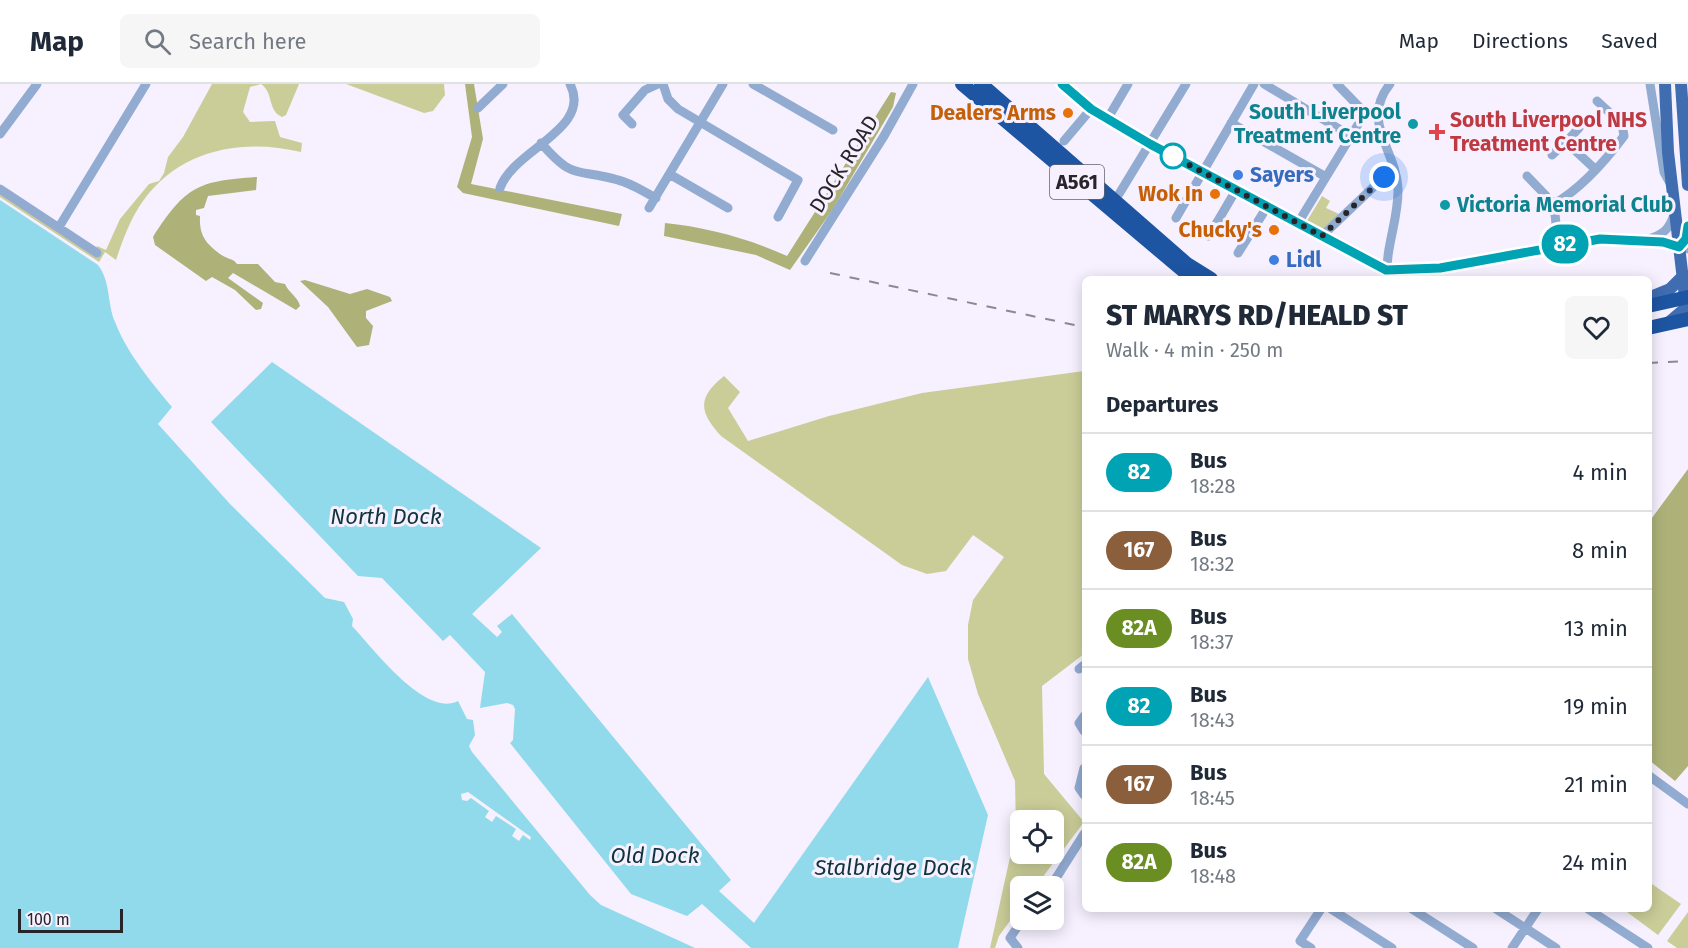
<!DOCTYPE html>
<html lang="en">
<head>
<meta charset="utf-8">
<style>
	:root { --surface:#fff; --page:#f6f6f7; --text:#1f2937; --muted:#747a83; --line:#e0e1e3 }
	body { margin:0; font-family:"Fira Sans",sans-serif; background:var(--page); color:var(--text); height:100vh; display:flex; flex-direction:column; font-size:22px; white-space:nowrap }
	* { box-sizing:border-box; margin:0 }
	p { font-size:20px; color:var(--muted) }
	.icon { flex:none; width:33px; height:33px; fill:none; stroke:currentColor; stroke-width:2; stroke-linecap:round; stroke-linejoin:round }
	.map { position:relative; flex:1; overflow:hidden }
	.panel { position:absolute; left:1082px; top:192px; width:570px; height:636px; display:flex; flex-direction:column; background:var(--surface); border-radius:9px; box-shadow:0 3px 15px #0003 }
	.panel>* { flex:none }
	.badge { padding:0 12px; border-radius:20px; font-size:21px; line-height:39px }
	.fabs { position:absolute; left:1010px; top:726px; display:grid; gap:12px }
	.fabs a { display:grid; place-items:center; width:54px; height:54px; border-radius:9px; background:var(--surface); box-shadow:0 3px 15px #0003; font-size:30px }
	.scale { position:absolute; left:18px; bottom:15px; width:105px; box-sizing:border-box; padding-left:6px; border:3px solid #27242a; border-top:0; font-size:16px; line-height:21px; white-space:nowrap; color:#27242a; -webkit-text-stroke:4px #f6f0ff; paint-order:stroke }
	.you { position:absolute; width:30px; height:30px; margin:-15px; border:4px solid #fff; border-radius:50%; background:#1a73e8; box-shadow:0 0 0 9px #1a73e833 }
	.map>.badge { position:absolute; translate:-50% -50%; box-shadow:0 0 0 3px #fff }
	h2 { padding:0 24px; font-size:22px; line-height:54px }
	.round { display:grid; place-items:center; flex:none; width:63px; height:63px; border-radius:9px; background:var(--page) }
	.summary { display:flex; align-items:center; justify-content:space-between; height:102px; padding:0 24px }
	h1 { font-size:28px; font-weight:800; line-height:45px }
	ul { padding:0; list-style:none }
	li { display:flex; align-items:center; gap:18px; height:78px; padding:0 24px; border-top:2px solid var(--line) }
	li div { flex:1 }
	li b { display:block; font-size:22px }
	li em { font-style:normal }
	li .badge { min-width:66px; font-weight:700; text-align:center }
	header { display:flex; align-items:center; gap:36px; box-sizing:border-box; height:84px; padding:0 30px; background:var(--surface); border-bottom:2px solid var(--line) }
	header strong { font-size:28px }
	nav { display:flex; gap:33px; margin-inline-start:auto; font-size:21px }
	.search { width:420px; height:54px; background:var(--page); display:flex; align-items:center; gap:15px; box-sizing:border-box; padding:0 21px; border-radius:9px; color:var(--muted); font-size:22px }
	.map>svg:first-child { display:block }
</style>
</head>
<body>
<header>
<strong>Map</strong>
<div class="search"><svg class="icon" aria-label="search" viewBox="0 0 24 24"><circle cx="10" cy="10" r="6"/><path d="M15 15l6 6"/></svg>Search here</div>
<nav><a>Map</a><a>Directions</a><a>Saved</a></nav>
</header>
<div class="map">
<svg width="1688" height="864" viewBox="0 0 1688 864">
	<rect width="100%" height="100%" fill="#f6f0ff"/>
	<path fill="#cacd98" fill-rule="evenodd" d="M212,0H299L286,31L282,33C267,26 274,9 261,0L250,3L243,28L250,38L275,37L280,53L302,59L301,68C243,54 180,65 143,117C131,133 122,158 116,176L105,168L99,178L0,113V108L96,165L97,162L106,166L120,135L149,100L159,97L164,89L168,73L183,53Z
		M346,0H444L445,11L433,27L424,29Z
		M1322,112L1330,117L1326,124L1339,130L1324,146L1307,137Z
		M1084,287V570L1042,602L1044,690L1084,738L1036,802H1020V823L999,852L995,864H990L1016,746L1015,697L978,610L968,575V541L973,516L1004,473L973,451L946,487L927,490L902,481L721,352C698,327 698,313 724,292L740,308L728,324L748,357L829,332L922,309ZM1020,736H1053V770H1020Z
		M1649,798L1681,820L1658,851L1627,828L1629,825H1648Z
		M1688,828V864H1677L1667,857Z"/>
	<path fill="#aeb279" d="M465,0H474L483,55L471,100L622,130L619,142L463,109L457,103L472,53Z
		M891,8L896,9L893,23L833,125L790,186L756,171L664,152L665,139C706,143 750,155 787,172Z
		M257,93L256,106L208,112L204,124L196,126V131L200,132C199,151 205,159 220,170C226,175 233,174 237,180H258L275,198L285,200C289,209 298,213 300,222L296,226L233,189L228,194L263,219L261,225L256,226L235,206L212,193L206,197L155,161L153,153C186,102 198,97 257,93Z
		M305,196L350,210L367,205L390,213L392,217L366,227V234L373,242L369,261L357,263L328,223L300,197Z
		M1688,385V682L1675,697L1649,676V438Z"/>
	<path fill="#90daeb" d="M0,116L98,181C111,198 107,219 115,238C127,269 151,298 172,323L158,340L230,420L325,514L344,518L353,535L352,542C373,564 425,634 458,617L467,635L473,636L475,651L469,662L472,668L590,811L601,821L695,864H0Z
		M272,278L541,464L472,530L497,553L502,548L497,542L512,530L731,796L719,807L754,839L928,593L988,731L958,864H751L702,820L687,832L631,810L510,659L513,656L515,625L513,621L507,619L480,624L485,588L450,551L443,557L382,494L358,492L211,338Z"/>
	<path fill="#f6f0ff" d="M468,708L531,753L530,756L523,751L519,757L512,752L516,745L496,732L492,738L485,733L489,727L471,714L467,717L462,716L461,710Z"/>
	<g fill="none" stroke-linecap="round" stroke-linejoin="round">
		<path stroke="#92abd1" stroke-width="9" d="M663,0L668,15L678,25L798,96L778,133
			M753,0L833,46
			M1062,0L1091,25L1150,60L1386,186L1440,184L1600,155L1663,158L1688,165
			M1264,0L1351,52
			M1337,0L1365,29H1370
			M1650,0L1664,88L1670,99
			M478,24L503,0
			M1108,34L1128,0
			M1231,39L1326,93
			M632,40L623,31L645,6L658,0
			M0,50L37,0
			M1064,57L1091,25
			M1566,58L1579,44
			M541,59C574,97 575,84 618,96C631,99 644,108 656,114
			M1552,71L1566,58L1595,85
			M671,91L728,124
			M1527,92L1554,120
			M500,104C514,65 593,45 570,0
			M0,105L97,169
			M1119,110L1186,0
			M1554,120C1580,105 1606,76 1624,52L1622,40L1597,17
			M1554,120L1558,160
			M649,124L723,0
			M1176,134L1254,0
			M1298,139L1365,29
			M59,143L146,0
			M1209,152L1236,106
			M1322,152L1384,93L1393,87
			M1649,155C1664,150 1669,145 1674,131
			M1676,163L1686,155L1688,142
			M1238,169L1267,123
			M805,177L884,52L913,0
			M1387,195C1385,163 1399,135 1398,104C1396,66 1360,37 1390,0
			M1079,585L1084,581
			M1084,632L1079,639L1084,647
			M1084,684L1079,704L1084,711
			M1648,691L1688,720
			M1051,802L1084,750
			M1331,825L1392,864
			M1412,825L1473,864
			M1496,825L1556,864
			M1588,825L1648,864
			M1018,864L1010,854L1022,836
			M1311,864L1300,857L1321,825
			M1512,864L1538,825"/>
		<path stroke="#3f6db0" stroke-width="12" d="M1665,0L1668,68L1685,213L1688,216
			M1681,0L1688,101
			M1648,214L1670,205L1682,193
			M1668,239L1688,222"/>
		<path stroke="#1e55a2" stroke-width="14" d="M962,0L1193,195
			M981,0L1187,180L1211,195
			M1648,222L1688,213
			M1648,244L1688,235"/>
		<path stroke="#8c8892" stroke-width="2" stroke-dasharray="10 10" stroke-linecap="butt" d="M830,189L1084,243
			M1648,279L1688,277"/>
	</g>
	<g fill="none" stroke-linecap="round" stroke-linejoin="round">
		<g stroke="#fff" stroke-width="14">
			<path id="line" d="M1062,0L1091,25L1150,60L1386,186L1440,184L1600,155L1663,158L1679,163L1686,155L1688,142"/>
		</g>
		<use href="#line" stroke="#00a3b4" stroke-width="9"/>
		<path stroke="#27242a" stroke-width="6" stroke-dasharray="0 10.8" d="M1173,72L1167,69L1322,152L1384,93"/>
	</g>
	<g fill="#e8710a" stroke="#f6f0ff" stroke-width="2">
		<circle cx="1068" cy="29" r="6"/>
		<circle cx="1215" cy="110" r="6"/>
		<circle cx="1274" cy="146" r="6"/>
	</g>
	<g fill="#0f9aa8" stroke="#f6f0ff" stroke-width="2">
		<circle cx="1413" cy="40" r="6"/>
		<circle cx="1445" cy="121" r="6"/>
	</g>
	<path fill="#e0444e" stroke="#f6f0ff" stroke-width="2" d="M1434 39h6v6h6v6h-6v6h-6v-6h-6v-6h6z"/>
	<circle fill="#fff" stroke="#00a3b4" stroke-width="3" cx="1173" cy="72" r="12"/>
	<g fill="#3f7fe0" stroke="#f6f0ff" stroke-width="2">
		<circle cx="1238" cy="91" r="6"/>
		<circle cx="1274" cy="176" r="6"/>
	</g>
	<g text-anchor="middle" dominant-baseline="central" stroke-width="6" stroke-linejoin="round" paint-order="stroke">
		<rect fill="#f6f0ff" stroke="#65616a" stroke-width="1.5" x="1050" y="81" width="54" height="34" rx="4.5"/>
		<g font-size="20" font-weight="bold" fill="#27242a">
			<text x="1077" y="98">A561</text>
		</g>
		<g font-size="21" font-weight="bold" fill="#0d838f" stroke="#f6f0ff" text-anchor="end">
			<text x="1401" y="28">South Liverpool<tspan x="1401" dy="24">Treatment Centre</tspan></text>
			<text x="1457" y="121" text-anchor="start">Victoria Memorial Club</text>
		</g>
		<g font-size="21" font-weight="bold" fill="#c56008" stroke="#f6f0ff" text-anchor="end">
			<text x="1056" y="29">Dealers Arms</text>
			<text x="1203" y="110">Wok In</text>
			<text x="1262" y="146">Chucky's</text>
		</g>
		<g font-size="21" font-weight="bold" fill="#be3a42" stroke="#f6f0ff" text-anchor="start">
			<text x="1450" y="36">South Liverpool NHS<tspan x="1450" dy="24">Treatment Centre</tspan></text>
		</g>
		<g font-size="21" fill="#27242a" stroke="#f6f0ff">
			<text transform="translate(844 80) rotate(-58)">DOCK ROAD</text>
		</g>
		<g font-size="21" font-weight="bold" fill="#366cbe" stroke="#f6f0ff" text-anchor="start">
			<text x="1250" y="91">Sayers</text>
			<text x="1286" y="176">Lidl</text>
		</g>
		<g font-size="22" font-style="italic" fill="#10343c" stroke="#f6f0ff">
			<text x="386" y="432">North Dock</text>
			<text x="655" y="771">Old Dock</text>
			<text x="893" y="783">Stalbridge Dock</text>
		</g>
	</g>
</svg>
<div class="fabs">
<a><svg class="icon" aria-label="locate" viewBox="0 0 24 24"><circle cx="12" cy="12" r="6"/><path d="M12 2v4M12 18v4M2 12h4M18 12h4"/></svg></a>
<a><svg class="icon" aria-label="layers" viewBox="0 0 24 24"><path d="M12 4l9 5-9 5-9-5zM3 14l9 5 9-5"/></svg></a>
</div>
<div class="scale">100 m</div>
<div class="you" style="left:1384px;top:93px"></div>
<b class="badge" style="left:1565px;top:160px;background:#00a3b4;color:#fff">82</b>
<section class="panel">
<div class="summary"><div><h1>ST MARYS RD/HEALD ST</h1><p>Walk · 4 min · 250 m</p></div><a class="round"><svg class="icon" aria-label="heart" viewBox="0 0 24 24"><path d="M12 20l-8-8c-3-5 5-10 8-4 3-6 11-1 8 4z"/></svg></a></div>
<h2>Departures</h2>
<ul>
<li><span class="badge" style="background:#00a3b4;color:#fff">82</span><div><b>Bus</b><p>18:28</p></div><em>4 min</em></li>
<li><span class="badge" style="background:#8b5e3c;color:#fff">167</span><div><b>Bus</b><p>18:32</p></div><em>8 min</em></li>
<li><span class="badge" style="background:#6b8e23;color:#fff">82A</span><div><b>Bus</b><p>18:37</p></div><em>13 min</em></li>
<li><span class="badge" style="background:#00a3b4;color:#fff">82</span><div><b>Bus</b><p>18:43</p></div><em>19 min</em></li>
<li><span class="badge" style="background:#8b5e3c;color:#fff">167</span><div><b>Bus</b><p>18:45</p></div><em>21 min</em></li>
<li><span class="badge" style="background:#6b8e23;color:#fff">82A</span><div><b>Bus</b><p>18:48</p></div><em>24 min</em></li>
</ul>
</section>
</div>
</body>
</html>
